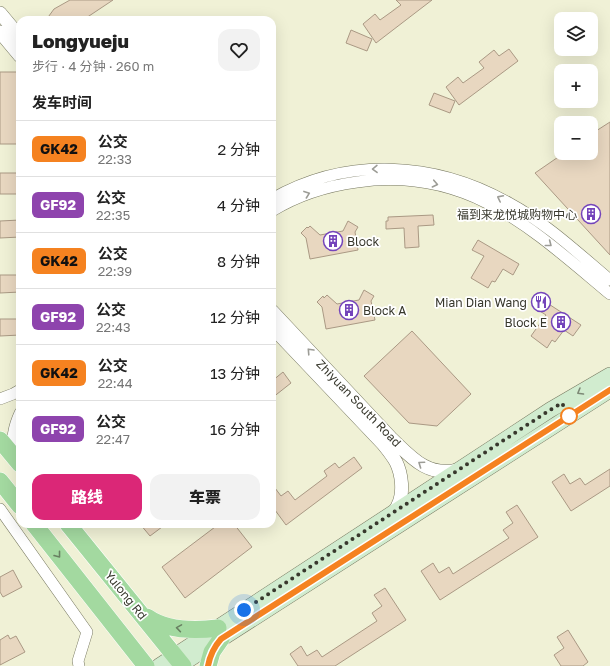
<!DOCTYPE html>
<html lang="zh">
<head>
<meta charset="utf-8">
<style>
	:root { --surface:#fff; --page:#f2f2f2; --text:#222; --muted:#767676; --line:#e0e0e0; --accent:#db2777 }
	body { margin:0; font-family:"Golos Text","Noto Sans SC",sans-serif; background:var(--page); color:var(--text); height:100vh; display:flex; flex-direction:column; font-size:15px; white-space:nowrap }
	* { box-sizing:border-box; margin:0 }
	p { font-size:13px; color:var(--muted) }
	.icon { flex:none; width:22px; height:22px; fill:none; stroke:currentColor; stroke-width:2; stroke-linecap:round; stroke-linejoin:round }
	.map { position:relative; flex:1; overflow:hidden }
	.sheet { position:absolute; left:16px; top:16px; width:260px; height:512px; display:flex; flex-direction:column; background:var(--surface); border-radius:12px; box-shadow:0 4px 16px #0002 }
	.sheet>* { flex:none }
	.badge { padding:0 8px; border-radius:6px; font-size:14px; line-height:26px }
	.buttons { position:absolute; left:554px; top:12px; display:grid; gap:8px }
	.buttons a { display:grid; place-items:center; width:44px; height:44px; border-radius:8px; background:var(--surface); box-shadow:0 4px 16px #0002; font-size:20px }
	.you { position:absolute; width:20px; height:20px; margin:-10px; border:3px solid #fff; border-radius:50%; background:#1a73e8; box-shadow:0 0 0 6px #1a73e833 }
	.map>.badge { position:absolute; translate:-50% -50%; box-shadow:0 0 0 2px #fff }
	h2 { padding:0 16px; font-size:15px; line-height:36px }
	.round { display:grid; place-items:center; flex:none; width:42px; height:42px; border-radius:12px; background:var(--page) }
	.overview { display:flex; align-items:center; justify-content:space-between; height:68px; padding:0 16px }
	h1 { font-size:19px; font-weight:800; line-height:30px }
	.action { display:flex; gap:8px; margin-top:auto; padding:8px 16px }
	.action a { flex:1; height:46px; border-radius:12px; background:var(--accent); color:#fff; font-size:16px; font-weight:800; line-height:46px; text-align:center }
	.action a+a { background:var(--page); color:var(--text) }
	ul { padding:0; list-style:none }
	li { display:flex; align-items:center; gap:12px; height:56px; padding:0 16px; border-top:1px solid var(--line) }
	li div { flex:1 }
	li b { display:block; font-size:15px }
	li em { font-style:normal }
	li .badge { min-width:44px; font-weight:700; text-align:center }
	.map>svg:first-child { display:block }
</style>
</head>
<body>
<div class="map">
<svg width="610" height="666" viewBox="0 0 610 666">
	<rect width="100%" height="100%" fill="#f0f1d6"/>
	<path fill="#e8d7c0" stroke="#aa9984" d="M70,0H113L83,20H46L54,9Z
		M396,0H432L376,43L363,24L375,14L380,20L401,5Z
		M351,30L372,39L367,51L346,43Z
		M509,49L518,61L459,105L446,87L458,77L463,83L484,68L479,62L494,50L499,56Z
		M0,72H20V144H0Z
		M434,93L455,101L450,113L429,105Z
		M610,122V255L535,173L564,153H591V126L596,131Z
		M0,173H20V194H0Z
		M433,215L434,225L418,226L419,247L405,248L404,228L386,229V221H388V217Z
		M20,220V237L0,238V221Z
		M348,221L358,227L355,232L358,250L310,259L306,238L301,233L307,227L308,228L310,226L320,235L343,231Z
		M478,240L519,264L513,275L503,269L495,282L492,281L488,288L471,278L484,256L472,250Z
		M0,275H20V292L0,293Z
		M364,290L374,296L371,301L375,320L326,329L322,307L317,302L323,296L324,298L327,295L337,304L359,300Z
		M541,299L581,325L573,336L564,330L555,342L552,340L547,348L531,336L546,315L535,308Z
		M0,319H20V335L0,336Z
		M412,331L471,394L437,426L409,423L364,376Z
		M283,372L291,383L272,398V381Z
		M354,457L362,468L286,525L272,506V484L281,496L288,491L295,500L327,476L324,471L335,463L339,468Z
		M610,469V486L571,511L552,482L564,474L570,484L580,478L585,485Z
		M517,505L538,537L440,600L421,571L433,563L439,573L449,567L453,574L509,538L503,530L513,523L506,512Z
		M140,524H166L150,536Z
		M219,524H234L252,547L185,598L162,567Z
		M13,570L22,587L3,597L0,592V577Z
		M385,588L406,620L335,666H298L290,654L301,646L307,656L317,650L322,657L377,621L372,613L382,606L374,595Z
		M568,630L588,662L583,666H561L554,655L564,648L557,637Z
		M8,635L10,639L16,636L25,652L0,665V640Z"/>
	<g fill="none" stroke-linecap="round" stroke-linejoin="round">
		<g stroke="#777860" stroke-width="12">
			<path id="minor" d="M272,199C347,156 435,161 509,203C546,223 578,253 610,280
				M272,211C298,195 327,186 357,182C468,166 532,229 610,294
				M0,399L13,394L20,390
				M13,455C12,439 13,428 20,413
				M0,509L87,632L78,661L79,666"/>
		</g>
		<g stroke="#777860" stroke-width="14">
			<path id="tertiary" d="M0,13L20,37
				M0,32L20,56
				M272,311L391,438C411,457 427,477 457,470
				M272,327L383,444C388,450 392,455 396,462C402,474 404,493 398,505C397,508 395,510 393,513"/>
		</g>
		<g stroke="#777860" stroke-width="16">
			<path id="secondary" d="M159,666L550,410L610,375
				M179,666L610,390"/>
		</g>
		<g stroke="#fff" stroke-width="18">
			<path id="primary" d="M0,440L20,464
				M0,481L20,506
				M34,524L146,666
				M68,524L183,666
				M147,617C167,631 194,631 218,628
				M208,666L212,652L221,639"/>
		</g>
		<use href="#minor" stroke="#fff" stroke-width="11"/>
		<use href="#tertiary" stroke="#fff" stroke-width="13"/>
		<use href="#secondary" stroke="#d1eccf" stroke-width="15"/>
		<use href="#primary" stroke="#a3d9a0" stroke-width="17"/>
	</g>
	<defs><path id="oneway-chevron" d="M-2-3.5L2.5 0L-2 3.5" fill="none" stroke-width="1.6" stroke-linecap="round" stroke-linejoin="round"/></defs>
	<g stroke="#9c9c96">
		<use href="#oneway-chevron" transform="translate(375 169) rotate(179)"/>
		<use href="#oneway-chevron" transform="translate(435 184) rotate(12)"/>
		<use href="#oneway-chevron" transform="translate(307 194) rotate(-20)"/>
		<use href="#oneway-chevron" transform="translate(500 198) rotate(-153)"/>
		<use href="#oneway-chevron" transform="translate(549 244) rotate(38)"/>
		<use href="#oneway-chevron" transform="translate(310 351) rotate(-133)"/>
		<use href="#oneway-chevron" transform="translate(421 464) rotate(-145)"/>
	</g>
	<use stroke="#7d8976" href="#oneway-chevron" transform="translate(580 392) rotate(150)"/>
	<g stroke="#688061">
		<use href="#oneway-chevron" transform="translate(58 555) rotate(52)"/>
		<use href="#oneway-chevron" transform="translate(179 628) rotate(-171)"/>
	</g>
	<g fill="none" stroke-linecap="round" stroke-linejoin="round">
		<g stroke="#fff" stroke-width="9">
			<path id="line" d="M208,666C210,655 214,647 221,639L610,390"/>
		</g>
		<use href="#line" stroke="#f58220" stroke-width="6"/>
		<path stroke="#38382d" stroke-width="4" stroke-dasharray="0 7.2" d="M244,610L550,410L562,403L569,416"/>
	</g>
	<defs>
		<g id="building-ring" transform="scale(1)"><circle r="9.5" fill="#fff" stroke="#7444bb" stroke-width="1.5"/><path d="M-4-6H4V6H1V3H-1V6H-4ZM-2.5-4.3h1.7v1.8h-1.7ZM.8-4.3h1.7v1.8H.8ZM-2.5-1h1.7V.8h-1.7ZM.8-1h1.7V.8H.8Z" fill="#7444bb"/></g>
		<g id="restaurant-ring" transform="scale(1)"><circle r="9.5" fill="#fff" stroke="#7444bb" stroke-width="1.5"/><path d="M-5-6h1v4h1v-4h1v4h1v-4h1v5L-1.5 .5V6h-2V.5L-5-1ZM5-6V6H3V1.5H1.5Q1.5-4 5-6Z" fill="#7444bb"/></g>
	</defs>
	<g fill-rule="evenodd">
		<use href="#building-ring" x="591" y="214"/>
		<use href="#building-ring" x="333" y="241"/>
		<use href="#restaurant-ring" x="541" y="302"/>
		<use href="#building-ring" x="349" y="310"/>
		<use href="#building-ring" x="561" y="322"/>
	</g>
	<circle fill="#fff" stroke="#f58220" stroke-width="2" cx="569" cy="416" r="8"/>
	<g text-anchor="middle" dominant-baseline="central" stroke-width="3.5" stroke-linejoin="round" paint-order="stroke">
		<g font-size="12" fill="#38382d" stroke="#fff" text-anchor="end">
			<text x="577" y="214">福到来龙悦城购物中心</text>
			<text x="347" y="241" text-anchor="start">Block</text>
			<text x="527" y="302">Mian Dian Wang</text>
			<text x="363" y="310" text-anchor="start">Block A</text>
			<text x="547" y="322">Block E</text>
		</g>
		<g font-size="12" fill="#38382d" stroke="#fff">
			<text transform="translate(359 403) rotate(46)">Zhiyuan South Road</text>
			<text transform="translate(126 595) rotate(51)">Yulong Rd</text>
		</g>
	</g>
</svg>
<div class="buttons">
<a><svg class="icon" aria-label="layers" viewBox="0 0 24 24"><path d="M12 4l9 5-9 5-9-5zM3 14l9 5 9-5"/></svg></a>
<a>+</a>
<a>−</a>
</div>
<div class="you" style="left:244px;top:610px"></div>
<section class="sheet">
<div class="overview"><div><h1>Longyueju</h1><p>步行 · 4 分钟 · 260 m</p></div><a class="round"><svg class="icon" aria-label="heart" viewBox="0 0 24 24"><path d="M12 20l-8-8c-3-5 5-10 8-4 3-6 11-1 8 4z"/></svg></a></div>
<h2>发车时间</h2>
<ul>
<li><span class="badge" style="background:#f58220;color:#111">GK42</span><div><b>公交</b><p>22:33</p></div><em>2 分钟</em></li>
<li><span class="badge" style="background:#8e44ad;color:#fff">GF92</span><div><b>公交</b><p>22:35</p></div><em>4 分钟</em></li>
<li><span class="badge" style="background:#f58220;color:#111">GK42</span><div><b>公交</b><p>22:39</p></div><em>8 分钟</em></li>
<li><span class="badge" style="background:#8e44ad;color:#fff">GF92</span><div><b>公交</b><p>22:43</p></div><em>12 分钟</em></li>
<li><span class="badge" style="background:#f58220;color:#111">GK42</span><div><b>公交</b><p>22:44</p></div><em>13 分钟</em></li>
<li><span class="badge" style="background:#8e44ad;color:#fff">GF92</span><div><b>公交</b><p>22:47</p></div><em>16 分钟</em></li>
</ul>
<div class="action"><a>路线</a><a>车票</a></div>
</section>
</div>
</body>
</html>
